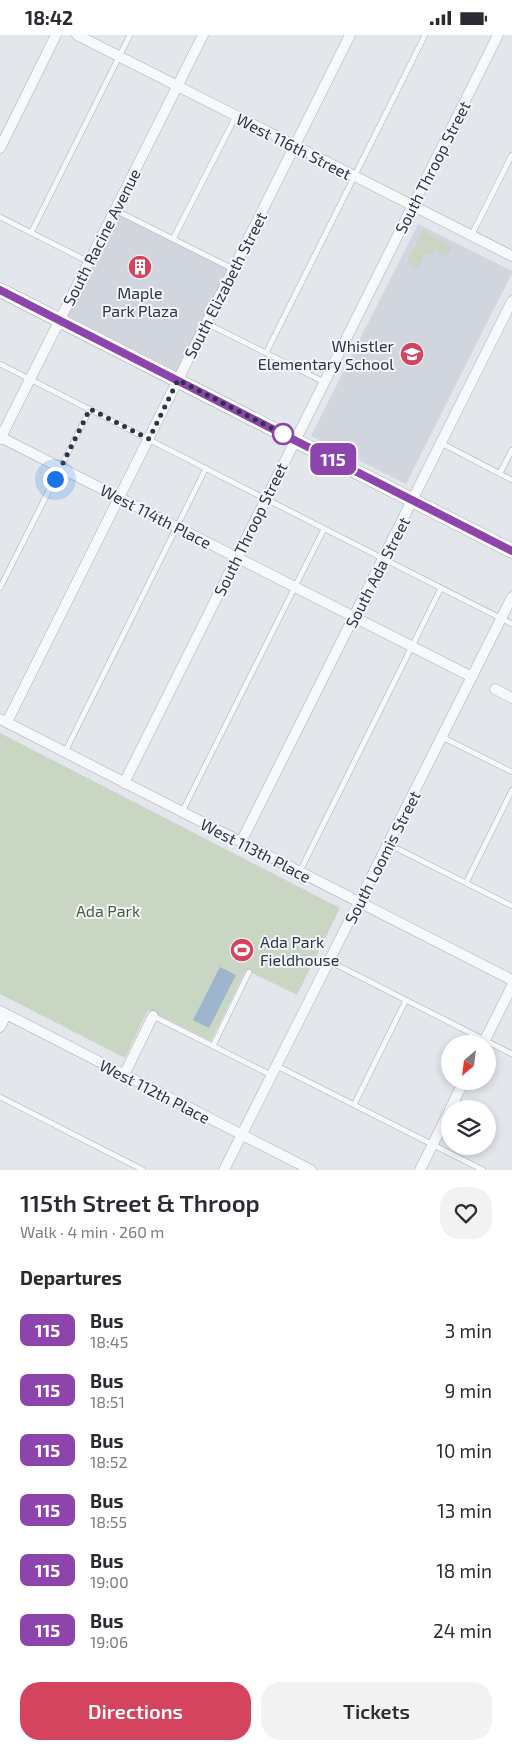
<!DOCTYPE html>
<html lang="en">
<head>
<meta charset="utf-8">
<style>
	:root { --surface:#fff; --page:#f2f2f3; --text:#2b2b33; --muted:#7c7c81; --accent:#d5445f }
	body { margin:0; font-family:"Exo 2",sans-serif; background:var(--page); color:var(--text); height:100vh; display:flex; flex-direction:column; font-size:19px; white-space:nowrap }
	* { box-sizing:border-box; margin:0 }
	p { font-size:16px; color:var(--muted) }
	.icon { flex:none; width:28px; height:28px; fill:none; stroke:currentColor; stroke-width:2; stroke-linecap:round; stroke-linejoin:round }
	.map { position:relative; height:1135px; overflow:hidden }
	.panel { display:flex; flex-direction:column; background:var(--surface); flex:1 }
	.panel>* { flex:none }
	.badge { padding:0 10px; border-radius:8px; font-size:18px; line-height:32px }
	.needle { width:32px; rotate:208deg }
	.buttons { position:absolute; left:441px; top:1000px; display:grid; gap:10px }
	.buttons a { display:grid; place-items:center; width:55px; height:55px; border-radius:50%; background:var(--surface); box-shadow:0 2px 8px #0003; font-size:25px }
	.you { position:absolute; width:25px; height:25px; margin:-12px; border:4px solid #fff; border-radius:50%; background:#1a73e8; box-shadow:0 0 0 8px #1a73e833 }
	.map>.badge { position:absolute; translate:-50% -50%; box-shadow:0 0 0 2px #fff }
	h2 { padding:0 20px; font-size:19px; line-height:45px }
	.round { display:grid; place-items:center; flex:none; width:52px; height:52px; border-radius:20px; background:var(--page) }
	.headline { display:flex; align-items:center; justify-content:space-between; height:85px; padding:0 20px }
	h1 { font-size:24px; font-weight:600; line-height:38px }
	.button { display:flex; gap:10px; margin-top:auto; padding:10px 20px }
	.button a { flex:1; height:58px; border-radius:20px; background:var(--accent); color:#fff; font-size:20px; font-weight:600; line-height:58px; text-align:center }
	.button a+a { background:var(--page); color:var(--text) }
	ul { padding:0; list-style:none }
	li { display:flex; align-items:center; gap:15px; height:60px; padding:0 20px }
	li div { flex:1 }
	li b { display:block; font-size:19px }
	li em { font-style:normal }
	li .badge { min-width:55px; font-weight:700; text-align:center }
	.status { display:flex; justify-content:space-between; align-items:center; height:35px; padding:0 25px; background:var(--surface); direction:ltr }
	.status svg { height:14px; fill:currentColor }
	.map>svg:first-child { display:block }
</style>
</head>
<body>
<div class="status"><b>18:42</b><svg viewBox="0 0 49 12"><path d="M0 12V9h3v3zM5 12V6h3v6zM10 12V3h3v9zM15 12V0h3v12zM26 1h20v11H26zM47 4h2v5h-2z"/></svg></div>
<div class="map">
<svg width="512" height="1135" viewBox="0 0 512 1135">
	<rect width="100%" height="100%" fill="#e3e7ec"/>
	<path fill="#d1d6de" d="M117,178L230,235L178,337L66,280Z
		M418,189L512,236V238L406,449L311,401Z"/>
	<path fill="#c9d6c4" d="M423,195L452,212L447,221L435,215L432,220L426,217L417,234L406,228Z
		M0,698L340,873L297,960L246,935L211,1006L148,975L125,1023L0,959Z"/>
	<path fill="#9db6cd" d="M220,932L236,940L209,993L193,985Z"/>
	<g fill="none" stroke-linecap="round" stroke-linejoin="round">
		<g stroke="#a8aeb7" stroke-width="6">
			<path id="lane" d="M115,175L233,234
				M0,182L89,227
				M31,198L130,0
				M471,201L512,120
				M173,204L236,81
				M206,288L324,347
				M266,318L425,0
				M0,329L512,589
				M441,408L512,445
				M500,438L512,415
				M0,553L90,374
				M442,702L512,737
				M65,717L206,433
				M182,777L324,494
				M388,809L512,871
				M300,836L441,553
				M466,848L512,755
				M329,926L512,1019
				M153,981L271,1040
				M213,1011L249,937
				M277,1031L483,1135
				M0,1062L143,1135
				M354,1070L406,965"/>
		</g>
		<g stroke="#a8aeb7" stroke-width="11">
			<path id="street" d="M77,0L512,221
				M0,113L56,0
				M0,402L472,642
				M0,404L203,0
				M495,654L512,663
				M0,684L512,945
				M7,687L350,0
				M124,748L498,0
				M241,807L512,266
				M0,976L311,1135
				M0,992L6,980
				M483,1009L512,951
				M124,1040L153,981
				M450,1074L464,1046
				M224,1135L512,562
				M420,1135L450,1075"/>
		</g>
		<g stroke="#a8aeb7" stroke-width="15">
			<path id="secondary" d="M0,255L512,516"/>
		</g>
		<use href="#lane" stroke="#f7f8fa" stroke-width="5"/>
		<use href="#street" stroke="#f7f8fa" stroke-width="10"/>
		<use href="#secondary" stroke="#fff" stroke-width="14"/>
	</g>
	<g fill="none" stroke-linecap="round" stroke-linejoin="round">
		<g stroke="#fff" stroke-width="11">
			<path id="line" d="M0,255L512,516"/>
		</g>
		<use href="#line" stroke="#8e44ad" stroke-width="8"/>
		<path stroke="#2a3546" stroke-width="5" stroke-dasharray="0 9" d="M55,444L90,374L149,404L178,345L285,400L283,399"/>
	</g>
	<defs>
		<g id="building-disc" transform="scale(1.25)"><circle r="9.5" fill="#d5445f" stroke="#f4f6f9"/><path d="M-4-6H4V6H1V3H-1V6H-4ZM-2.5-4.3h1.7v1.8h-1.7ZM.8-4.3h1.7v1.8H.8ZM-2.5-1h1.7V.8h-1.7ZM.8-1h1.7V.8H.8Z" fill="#fff"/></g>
		<g id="school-disc" transform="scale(1.25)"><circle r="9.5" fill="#d5445f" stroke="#f4f6f9"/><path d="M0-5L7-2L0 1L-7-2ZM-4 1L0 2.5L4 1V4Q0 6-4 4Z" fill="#fff"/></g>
		<g id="stadium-disc" transform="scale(1.25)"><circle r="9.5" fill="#d5445f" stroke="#f4f6f9"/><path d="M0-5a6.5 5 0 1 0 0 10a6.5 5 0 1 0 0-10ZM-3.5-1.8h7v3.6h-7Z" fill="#fff"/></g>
	</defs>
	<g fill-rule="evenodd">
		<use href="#building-disc" x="140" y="232"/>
		<use href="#school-disc" x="412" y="319"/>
		<use href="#stadium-disc" x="242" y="915"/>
	</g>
	<circle fill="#fff" stroke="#8e44ad" stroke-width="2.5" cx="283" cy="399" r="10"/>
	<g text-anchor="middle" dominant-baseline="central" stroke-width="4" stroke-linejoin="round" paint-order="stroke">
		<g font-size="16" fill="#2a3546" stroke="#f4f6f9">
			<text transform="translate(294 111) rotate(27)">West 116th Street</text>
			<text transform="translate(432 132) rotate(-63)">South Throop Street</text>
			<text transform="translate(101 202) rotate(-63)">South Racine Avenue</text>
			<text transform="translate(225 250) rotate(-63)">South Elizabeth Street</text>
			<text transform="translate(156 481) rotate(27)">West 114th Place</text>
			<text transform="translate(250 494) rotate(-64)">South Throop Street</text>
			<text transform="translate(377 537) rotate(-63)">South Ada Street</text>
			<text transform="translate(256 815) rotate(27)">West 113th Place</text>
			<text transform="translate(382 822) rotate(-63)">South Loomis Street</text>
			<text transform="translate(155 1056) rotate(27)">West 112th Place</text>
		</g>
		<g font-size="16" fill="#2a3546" stroke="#f4f6f9">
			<text x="140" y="257">Maple<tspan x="140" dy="18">Park Plaza</tspan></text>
			<text x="394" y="310" text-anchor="end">Whistler<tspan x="394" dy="18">Elementary School</tspan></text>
			<text x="260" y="906" text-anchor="start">Ada Park<tspan x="260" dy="18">Fieldhouse</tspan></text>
		</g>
		<g font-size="16" fill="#406237" stroke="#f4f6f9">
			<text x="108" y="875">Ada Park</text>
		</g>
	</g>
</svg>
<div class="buttons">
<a><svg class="needle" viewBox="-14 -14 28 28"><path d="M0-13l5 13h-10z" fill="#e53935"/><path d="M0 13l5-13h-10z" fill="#7c7c81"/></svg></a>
<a><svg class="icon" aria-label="layers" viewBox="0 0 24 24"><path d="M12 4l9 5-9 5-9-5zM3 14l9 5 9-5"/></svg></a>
</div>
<div class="you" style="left:55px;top:444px"></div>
<b class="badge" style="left:333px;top:424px;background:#8e44ad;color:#fff">115</b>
</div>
<section class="panel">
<div class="headline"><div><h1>115th Street &amp; Throop</h1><p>Walk · 4 min · 260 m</p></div><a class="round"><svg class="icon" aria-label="heart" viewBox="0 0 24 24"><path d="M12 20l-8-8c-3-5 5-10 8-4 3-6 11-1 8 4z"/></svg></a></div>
<h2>Departures</h2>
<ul>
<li><span class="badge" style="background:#8e44ad;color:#fff">115</span><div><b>Bus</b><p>18:45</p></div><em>3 min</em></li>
<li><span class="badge" style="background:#8e44ad;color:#fff">115</span><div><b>Bus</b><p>18:51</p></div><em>9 min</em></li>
<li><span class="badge" style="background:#8e44ad;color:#fff">115</span><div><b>Bus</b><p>18:52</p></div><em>10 min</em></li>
<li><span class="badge" style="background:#8e44ad;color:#fff">115</span><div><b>Bus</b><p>18:55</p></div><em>13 min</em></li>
<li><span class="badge" style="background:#8e44ad;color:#fff">115</span><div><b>Bus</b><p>19:00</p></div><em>18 min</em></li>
<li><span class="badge" style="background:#8e44ad;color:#fff">115</span><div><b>Bus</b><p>19:06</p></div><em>24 min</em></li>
</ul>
<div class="button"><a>Directions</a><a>Tickets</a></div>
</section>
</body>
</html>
